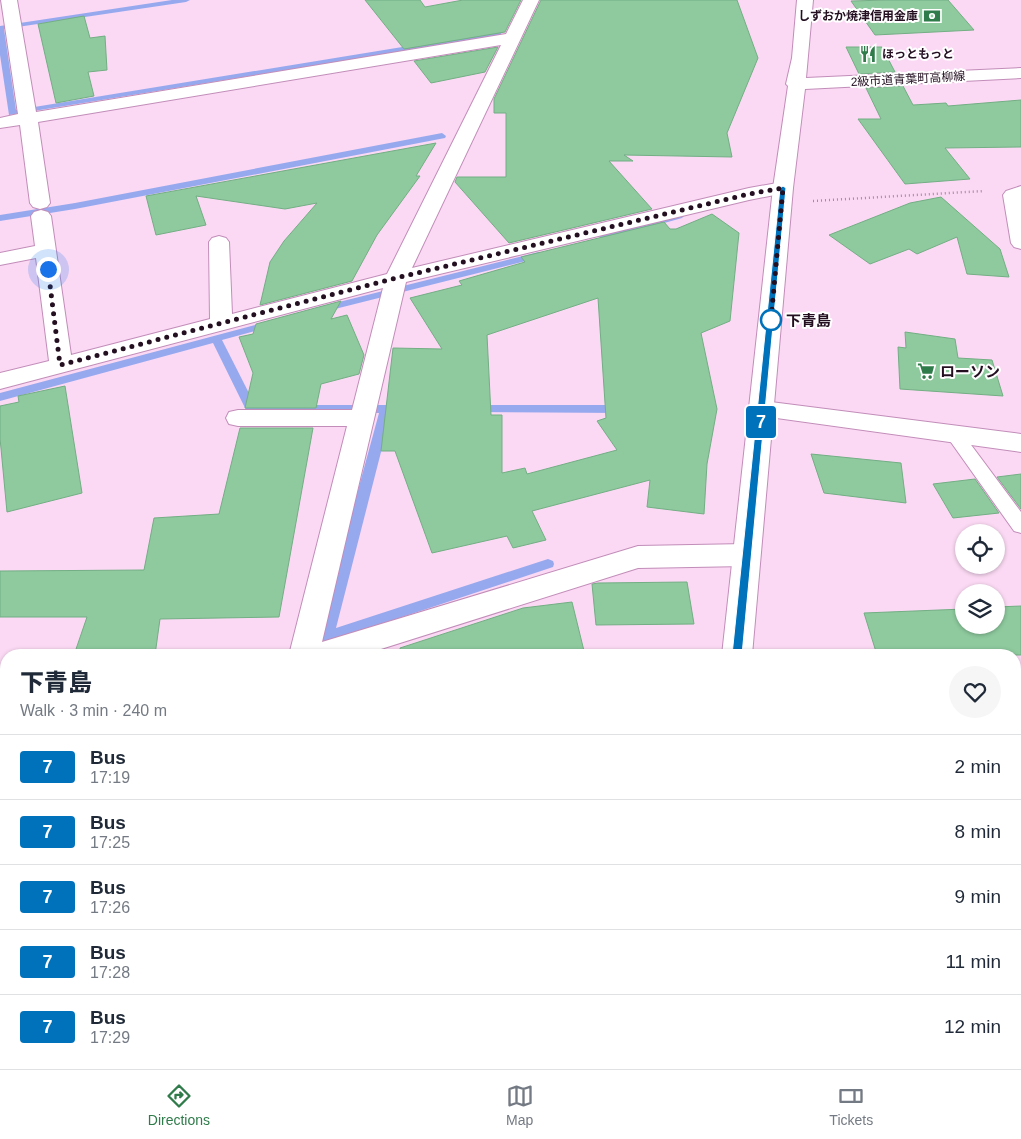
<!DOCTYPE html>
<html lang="en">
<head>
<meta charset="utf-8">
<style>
	:root { --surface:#fff; --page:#f6f6f7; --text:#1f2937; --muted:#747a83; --line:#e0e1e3; --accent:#2f7b4a }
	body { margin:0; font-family:Arial,"Noto Sans JP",sans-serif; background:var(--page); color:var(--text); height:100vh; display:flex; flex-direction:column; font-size:19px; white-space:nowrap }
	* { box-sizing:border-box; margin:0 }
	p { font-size:16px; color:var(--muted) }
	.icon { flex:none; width:28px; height:28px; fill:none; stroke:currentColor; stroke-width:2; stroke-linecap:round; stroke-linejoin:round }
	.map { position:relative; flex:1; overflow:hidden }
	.sheet { position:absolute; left:0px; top:649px; width:1021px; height:421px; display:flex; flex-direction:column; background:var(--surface); border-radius:20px 20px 0 0; box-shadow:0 1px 4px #0004 }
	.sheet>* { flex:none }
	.badge { padding:0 10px; border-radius:4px; font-size:18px; line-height:32px }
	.tools { position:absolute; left:955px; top:524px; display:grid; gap:10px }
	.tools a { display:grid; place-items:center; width:50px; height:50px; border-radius:50%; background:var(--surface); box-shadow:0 1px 4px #0004; font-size:25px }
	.you { position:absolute; width:25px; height:25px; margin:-12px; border:4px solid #fff; border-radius:50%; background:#1a73e8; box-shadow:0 0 0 8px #1a73e833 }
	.map>.badge { position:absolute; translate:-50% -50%; box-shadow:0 0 0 2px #fff }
	.round { display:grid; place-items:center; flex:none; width:52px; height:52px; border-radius:26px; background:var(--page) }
	.overview { display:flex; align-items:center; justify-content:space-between; height:85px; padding:0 20px }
	h1 { font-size:24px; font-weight:800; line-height:38px }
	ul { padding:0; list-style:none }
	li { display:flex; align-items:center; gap:15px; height:65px; padding:0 20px; border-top:1px solid var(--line) }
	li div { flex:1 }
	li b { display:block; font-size:19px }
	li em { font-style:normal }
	li .badge { min-width:55px; font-weight:700; text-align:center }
	.tab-bar { display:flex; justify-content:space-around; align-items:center; height:70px; border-top:1px solid var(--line); background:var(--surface); font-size:14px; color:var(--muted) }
	.tab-bar a { display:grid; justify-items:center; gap:2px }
	.tab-bar .selected { color:var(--accent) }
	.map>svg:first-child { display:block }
</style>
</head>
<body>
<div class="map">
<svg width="1021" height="1069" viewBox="0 0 1021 1069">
	<rect width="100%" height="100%" fill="#fbd9f4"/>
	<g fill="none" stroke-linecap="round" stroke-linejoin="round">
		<path fill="#97a9ee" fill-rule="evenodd" d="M172,0H190L186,2L4,29L16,110L494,32L512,0H520L501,34L497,36L9,115L0,55V26Z
			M442,133L446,136L445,138L75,209L0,221V215L75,203Z
			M679,213L684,216L682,218L604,240L599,237L601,235Z
			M539,252L542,253V257L323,312L318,309L319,307Z
			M270,321L274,322L275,324L274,326L222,340L255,405H402L408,409L402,413H391L336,628L548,559L553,561L554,564L553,567L327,642L322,640L320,636L342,549L379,413L247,412L213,343L0,401V393Z
			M475,405H622L628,409L622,413L471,412L469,409Z
			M6,705V717L0,718V706Z
			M95,1064H114L112,1069H93Z"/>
	</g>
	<path fill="#8eca9e" stroke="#73ae84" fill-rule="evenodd" d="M365,0H420L425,7L463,0H521L505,32L404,49Z
		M541,0H737L758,58L727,133L732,157L624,155L633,161H609L652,209L509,243L455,182L457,177H506V113H494V99Z
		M887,0H948L974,30L875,35L851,1Z
		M84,16L90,38L105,36L107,70L88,72L94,96L56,103L38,24Z
		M498,47L485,72L431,83L414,61Z
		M846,47H882L895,72L859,74Z
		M903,86L913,105L946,103L948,106L1021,100V147L945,148L970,179L905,184L858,119H881L866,88Z
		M436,143L416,176H420L377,235L352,281L260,305L270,262L284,241L317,203L285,209L196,196L206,225L156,235L146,196Z
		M941,197L1000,249L1009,277L967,274L957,237L917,254L909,249L870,264L829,235L910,203Z
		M712,214L739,233L730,321L701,333L717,409L707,464L704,514L647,507L650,480L532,511L546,540L513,548L507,536L432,553L395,451H381L393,348L442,349L410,298L462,285L459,281L525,262L521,257L664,222L670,229H676ZM598,298L606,418L597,421L617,450L527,474L525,468L502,473V415H491L487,335Z
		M341,301L331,319L347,315L364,355L359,374L321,384L316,408H245L253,373L239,337L253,334L256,324Z
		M905,332L955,339L958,358L992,360L1003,396L900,389L898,347L906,348Z
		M65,386L82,493L7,512L0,438V406L19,402L18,396Z
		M240,428H313L279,617L160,619L155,655H74L87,617H0V571L144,570L154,518L219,514Z
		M811,454L901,463L906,503L824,493Z
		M1021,474V509L997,477Z
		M975,479L999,513L953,518L933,484Z
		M687,582L694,624L596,625L592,584L598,583Z
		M572,602L585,655H401L400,648L523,608Z
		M1021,606V655H877L864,613L964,609V625H996V607Z"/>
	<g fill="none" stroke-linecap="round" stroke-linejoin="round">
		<g stroke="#c28db9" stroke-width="2">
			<path id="lane" d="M954,428L960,430L1021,512V533L1014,531L948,438L945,434L948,430Z"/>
		</g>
		<g stroke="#c28db9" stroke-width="2">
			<path id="street" d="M1,0H17L36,112L506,34L523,0H539L412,268L749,188L783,182L790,184L793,188L790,192L749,200L406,282L322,642L638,546L746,544L756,547L760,555L756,563L746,566L638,568L362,655H289L347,426H238L229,424L226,418L229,412L238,410H352L383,288L0,389V373L49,361L36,258L0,265V253L35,246L31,216L34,212L41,210L48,212L51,216L71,355L210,319L209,242L212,238L219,236L226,238L229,242L232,314L387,274L501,45L38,122L50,203L47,207L40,209L33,207L30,203L20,125L0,128V118L18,114Z
				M1021,186V249L1014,247L1011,243L1003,195L1006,191Z
				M763,401L1021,434V452L754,415L751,409L754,403Z
				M0,681H6V707H0Z
				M58,1064H99L97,1069H56Z"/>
		</g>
		<g stroke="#c28db9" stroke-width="2">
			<path id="secondary" d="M797,0H813L806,78L1021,68V78L805,89L793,188L752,655H722L773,188L788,86L786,84L792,58Z
				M680,1064H720V1069H680Z"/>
		</g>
		<path stroke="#a589a0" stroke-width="2.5" stroke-dasharray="1 3" stroke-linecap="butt" d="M813,201L984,191"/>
		<path stroke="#a589a0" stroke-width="4" stroke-dasharray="2 5" stroke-linecap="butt" d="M747,1064V1069"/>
		<use href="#lane" fill="#fff" fill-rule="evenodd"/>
		<use href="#street" fill="#fff" fill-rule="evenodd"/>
		<use href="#secondary" fill="#fff" fill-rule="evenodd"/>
	</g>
	<path fill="#0072bc" stroke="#fff" d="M783,186L786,188L742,655L737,659L732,655L780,188Z"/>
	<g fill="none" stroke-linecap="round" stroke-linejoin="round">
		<path stroke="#230f20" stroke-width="5" stroke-dasharray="0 9" d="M48,269L60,365L396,278L749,194L783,188L771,320"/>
	</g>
	<defs>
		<g id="bank-bare" transform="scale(1.35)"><path d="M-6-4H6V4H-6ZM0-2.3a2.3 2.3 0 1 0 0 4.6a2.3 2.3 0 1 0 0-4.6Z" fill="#2f7b4a" stroke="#fff" stroke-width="2.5" paint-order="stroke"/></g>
		<g id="restaurant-bare" transform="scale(1.35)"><path d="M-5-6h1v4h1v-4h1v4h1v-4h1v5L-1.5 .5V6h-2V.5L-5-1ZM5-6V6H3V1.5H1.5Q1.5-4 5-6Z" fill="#2f7b4a" stroke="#fff" stroke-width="2.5" paint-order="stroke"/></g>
		<g id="supermarket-bare" transform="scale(1.35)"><path d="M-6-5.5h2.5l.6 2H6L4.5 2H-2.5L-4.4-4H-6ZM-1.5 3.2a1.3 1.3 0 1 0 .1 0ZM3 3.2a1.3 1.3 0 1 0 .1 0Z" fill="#2f7b4a" stroke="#fff" stroke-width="2.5" paint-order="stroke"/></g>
	</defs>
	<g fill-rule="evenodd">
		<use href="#bank-bare" x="932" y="16"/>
		<use href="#restaurant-bare" x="868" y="54"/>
		<use href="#supermarket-bare" x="926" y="371"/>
	</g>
	<circle fill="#fff" stroke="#0072bc" stroke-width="2.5" cx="771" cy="320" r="10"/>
	<g text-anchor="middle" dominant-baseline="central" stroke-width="4" stroke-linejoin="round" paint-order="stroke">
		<g font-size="12" font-weight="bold" fill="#230f20" stroke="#fff" text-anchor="end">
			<text x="918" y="16">しずおか焼津信用金庫</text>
			<text x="882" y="54" text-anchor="start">ほっともっと</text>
		</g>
		<g font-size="12" fill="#230f20" stroke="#fff">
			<text transform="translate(908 79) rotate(-3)">2級市道青葉町高柳線</text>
		</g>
		<g font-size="15" font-weight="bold" fill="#230f20" stroke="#fff" text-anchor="start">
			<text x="786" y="320">下青島</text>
		</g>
		<g font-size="15" font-weight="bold" fill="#230f20" stroke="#fff" text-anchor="start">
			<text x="940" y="371">ローソン</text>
		</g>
	</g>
</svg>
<div class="tools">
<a><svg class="icon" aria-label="locate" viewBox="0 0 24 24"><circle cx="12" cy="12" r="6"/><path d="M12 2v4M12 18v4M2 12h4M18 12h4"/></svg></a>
<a><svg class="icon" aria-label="layers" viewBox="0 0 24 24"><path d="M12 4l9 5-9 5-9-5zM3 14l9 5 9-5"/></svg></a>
</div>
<div class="you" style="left:48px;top:269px"></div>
<b class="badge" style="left:761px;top:422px;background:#0072bc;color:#fff">7</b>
<section class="sheet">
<div class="overview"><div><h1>下青島</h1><p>Walk · 3 min · 240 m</p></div><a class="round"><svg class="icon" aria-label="heart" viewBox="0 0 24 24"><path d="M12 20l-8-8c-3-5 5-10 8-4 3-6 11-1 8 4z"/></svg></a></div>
<ul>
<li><span class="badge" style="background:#0072bc;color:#fff">7</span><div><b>Bus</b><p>17:19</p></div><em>2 min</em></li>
<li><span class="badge" style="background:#0072bc;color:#fff">7</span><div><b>Bus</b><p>17:25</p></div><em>8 min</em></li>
<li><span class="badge" style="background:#0072bc;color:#fff">7</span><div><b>Bus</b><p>17:26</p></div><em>9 min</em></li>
<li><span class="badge" style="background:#0072bc;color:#fff">7</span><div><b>Bus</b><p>17:28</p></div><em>11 min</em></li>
<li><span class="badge" style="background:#0072bc;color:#fff">7</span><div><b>Bus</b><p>17:29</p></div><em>12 min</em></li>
</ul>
</section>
</div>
<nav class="tab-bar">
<a class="selected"><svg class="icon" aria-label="directions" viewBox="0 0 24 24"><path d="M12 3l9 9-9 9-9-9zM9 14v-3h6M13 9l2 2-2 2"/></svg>Directions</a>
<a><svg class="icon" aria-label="map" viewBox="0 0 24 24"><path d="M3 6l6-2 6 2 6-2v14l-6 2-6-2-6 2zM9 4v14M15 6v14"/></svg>Map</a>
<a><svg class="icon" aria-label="tickets" viewBox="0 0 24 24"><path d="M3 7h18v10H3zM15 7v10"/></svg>Tickets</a>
</nav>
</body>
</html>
